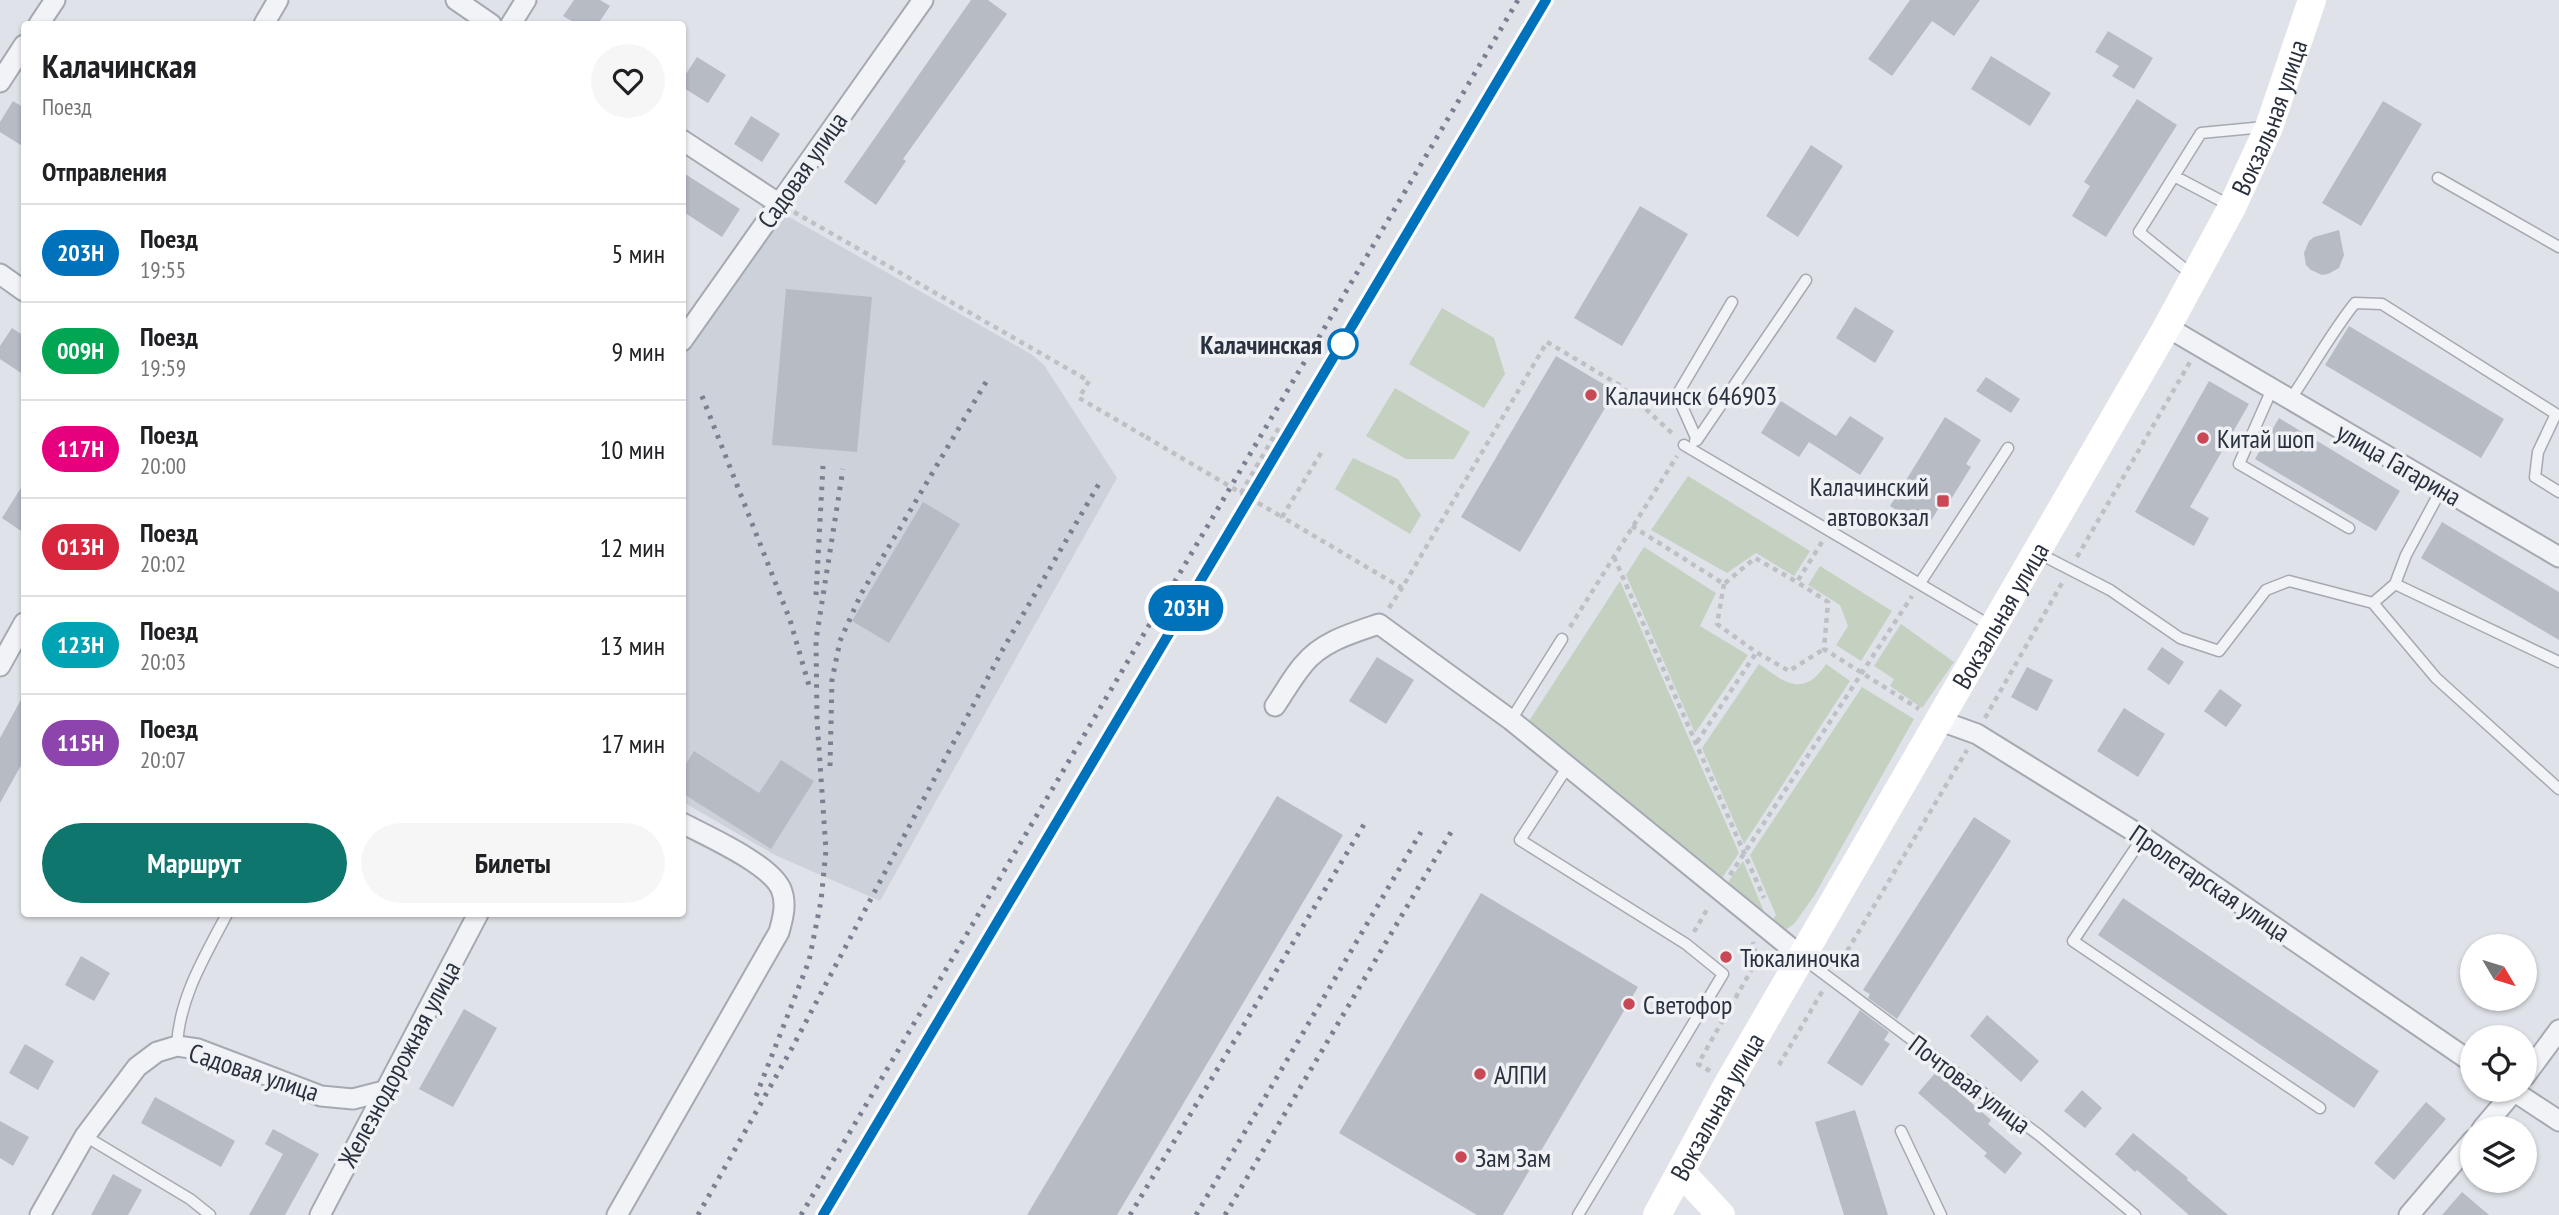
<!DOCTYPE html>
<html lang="ru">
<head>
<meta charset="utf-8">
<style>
	:root { --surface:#fff; --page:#f6f6f6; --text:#202124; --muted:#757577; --line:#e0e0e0; --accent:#0f766e }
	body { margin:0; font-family:"PT Sans Narrow",sans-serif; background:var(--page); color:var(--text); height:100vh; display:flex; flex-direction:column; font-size:26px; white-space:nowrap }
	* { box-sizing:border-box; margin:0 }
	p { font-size:23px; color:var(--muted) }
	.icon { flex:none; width:38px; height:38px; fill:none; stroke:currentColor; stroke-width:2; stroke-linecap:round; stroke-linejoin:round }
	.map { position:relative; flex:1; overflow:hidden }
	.side { position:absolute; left:21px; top:21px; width:665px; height:896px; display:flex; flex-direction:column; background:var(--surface); border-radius:7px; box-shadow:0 2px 5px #0004 }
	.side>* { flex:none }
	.badge { padding:0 14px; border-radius:23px; font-size:24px; line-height:46px }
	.needle { width:46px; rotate:128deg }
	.fabs { position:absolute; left:2460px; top:934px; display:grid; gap:14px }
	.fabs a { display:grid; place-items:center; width:77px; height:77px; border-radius:50%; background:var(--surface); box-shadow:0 2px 5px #0004; font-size:35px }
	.map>.badge { position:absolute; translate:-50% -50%; box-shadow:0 0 0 4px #fff }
	h2 { padding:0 21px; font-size:26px; line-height:63px }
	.round { display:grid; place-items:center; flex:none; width:74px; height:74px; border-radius:37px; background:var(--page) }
	.head { display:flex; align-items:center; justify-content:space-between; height:119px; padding:0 21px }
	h1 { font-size:33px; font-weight:800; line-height:52px }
	.primary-button { display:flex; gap:14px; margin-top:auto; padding:14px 21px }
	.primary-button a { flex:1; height:80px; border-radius:42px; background:var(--accent); color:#fff; font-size:28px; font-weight:800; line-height:80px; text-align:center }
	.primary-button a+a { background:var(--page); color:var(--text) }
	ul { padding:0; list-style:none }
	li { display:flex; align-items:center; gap:21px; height:98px; padding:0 21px; border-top:2px solid var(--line) }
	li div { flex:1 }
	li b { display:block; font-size:26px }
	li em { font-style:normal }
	li .badge { min-width:77px; font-weight:700; text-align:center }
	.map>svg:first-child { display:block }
</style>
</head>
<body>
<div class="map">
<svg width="2559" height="1215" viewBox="0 0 2559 1215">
	<rect width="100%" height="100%" fill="#dfe2e8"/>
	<path fill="#cdd1da" d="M789,217L1031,354L1044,365L1117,478L880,901L775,855L683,802V356L775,221Z"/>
	<path fill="#c4d1c1" d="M1442,308L1494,338L1505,374L1484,408L1409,364Z
		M1395,388L1470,432L1454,459H1406L1366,436Z
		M1353,458L1398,479L1421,515L1410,534L1335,489Z
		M1688,476L1810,551L1794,576L1756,553L1727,573L1651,530Z
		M1644,547L1716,593L1700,626L1748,655L1695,733L1626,575Z
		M1820,566L1892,611L1861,661L1836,645L1848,626L1840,605L1808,585Z
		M1620,581L1739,853L1718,884L1527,724Z
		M1901,624L1954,662L1922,708L1890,686L1894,679L1874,666Z
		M1759,664C1786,684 1805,697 1826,664L1850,681L1744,844L1702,748Z
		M1862,687L1914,719L1814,896L1794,924L1785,930H1777L1769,925L1776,915L1750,855Z
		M1743,861L1765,914L1761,921L1724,888Z"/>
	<path fill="#b7bbc4" d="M574,0H600L610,6L598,24H577L563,16Z
		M971,0H988L1007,14L903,159L906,161L876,205L844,182Z
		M1910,0H1980L1954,36L1932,21L1892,76L1868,59Z
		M2108,31L2153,58L2134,89L2112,76L2119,66L2095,52Z
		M1991,56L2051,93L2030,126L1971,89Z
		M697,57L726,75L708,103L682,87V80Z
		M2137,99L2177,125L2106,237L2072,216L2090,186L2084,182Z
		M13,101L24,108V147L0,132V122Z
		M2383,101L2422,124L2361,226L2322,203Z
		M751,116L780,134L762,162L734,144Z
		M1811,145L1843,166L1798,237L1766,216Z
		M682,172L740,209L722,237L682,211Z
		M1640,206L1688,234L1622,346L1574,318Z
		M2339,230L2344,255L2339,268L2328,274L2322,275L2311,270L2306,265L2304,253L2309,241L2314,237Z
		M786,289L872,297L857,452L772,445Z
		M1855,307L1894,331L1875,363L1836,338Z
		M2349,326L2504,419L2481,458L2325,365Z
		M12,328L24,336V375L0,359V346Z
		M1556,356L1615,391L1520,552L1461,517Z
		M1986,377L2020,399L2011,413L1976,391Z
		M2209,381L2249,404L2190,507L2209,518L2194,546L2135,512Z
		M1781,401L1836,436L1850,416L1884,438L1860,475L1809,442L1799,457L1761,433Z
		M1945,417L1981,440L1966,464L1971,467L1948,504L1943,501L1926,529L1890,506Z
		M2279,418L2400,491L2376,531L2255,459Z
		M24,483V533L2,518Z
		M923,502L960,524L889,643L852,621Z
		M2442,522L2559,592V640L2421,558Z
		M2162,647L2184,662L2169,685L2147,669Z
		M1377,657L1414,680L1386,724L1349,701Z
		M2027,667L2053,680L2037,711L2011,697Z
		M2220,689L2242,705L2226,727L2204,711Z
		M24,694V760L0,803V738Z
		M2124,708L2165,734L2138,777L2097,751Z
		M694,751L759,793L781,760L814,781L771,849L682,793V770Z
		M1277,796L1343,835L1236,1015L1117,1215H1027Z
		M1974,817L2011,841L1897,1019L1868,998L1870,994L1863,990Z
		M1481,893L1638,987L1503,1215H1477L1339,1133Z
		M2123,898L2379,1071L2354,1108L2098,935Z
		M81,956L110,973L94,1001L65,985Z
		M464,1009L497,1028L453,1107L419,1089Z
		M1860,1010L1889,1032L1884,1040L1890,1044L1862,1086L1827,1063Z
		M1987,1015L2039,1061L2021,1082L1970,1036Z
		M25,1044L54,1061L38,1090L9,1073Z
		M1936,1072L1991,1120L1988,1124L2022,1153L2005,1174L1984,1156L1987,1153L1918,1093Z
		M2082,1090L2102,1108L2085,1128L2064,1111Z
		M155,1097L235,1141L221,1167L141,1123Z
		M2426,1102L2446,1119L2394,1180L2374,1163Z
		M1855,1110L1888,1215H1844L1815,1122Z
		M0,1121L29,1137L13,1166L0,1158Z
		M273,1129L319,1154L285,1215H249L283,1154L265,1144Z
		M2133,1133L2188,1178L2187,1180L2228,1215H2189L2137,1170L2135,1172L2115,1154Z
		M113,1174L142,1190L128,1215H91Z
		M2462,1192L2489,1215H2442Z"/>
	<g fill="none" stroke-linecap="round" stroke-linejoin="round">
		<g stroke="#a5a9b2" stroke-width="13">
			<path id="lane" d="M2174,176L2229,205
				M2438,178L2559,247
				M2191,274L2139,232L2201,133L2264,127
				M2272,389L2239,464L2349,528
				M2290,400C2312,368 2331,333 2355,303L2382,304L2556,414L2538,452L2535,477L2559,492
				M1697,440L1806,280
				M1695,441L1697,440L1677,395L1732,302
				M1684,445L1991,626
				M2038,553L2110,590L2180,638L2219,651L2266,590L2289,581L2373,603L2395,584L2406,555L2442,488
				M1920,583L2008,448
				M2395,584L2559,662
				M2373,603L2436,678L2559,789
				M1511,720L1562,639
				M1568,766L1520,840L1686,944L1723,974L1578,1215
				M2143,837L2073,941L2320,1108
				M1804,959L2039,1135L2135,1215
				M177,1046C179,998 205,956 227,914
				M1901,1131L1941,1215
				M85,1136L190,1199L210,1215"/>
		</g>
		<g stroke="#a5a9b2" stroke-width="23">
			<path id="street" d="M456,0L491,24
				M39,24L55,0
				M264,24L278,0
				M511,24L526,0
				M0,82L24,45
				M682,140L778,203
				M0,274L24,291
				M2167,327L2559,557
				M682,341L923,0
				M0,666L24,623
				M1275,706C1284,693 1292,678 1303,665C1321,642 1352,633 1379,624L1511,720L1802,957
				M1938,720L1977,734L2143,837L2473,1063
				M2525,1076L2559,1030
				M2512,1090L2559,1121
				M2482,1129L2515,1090
				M40,1215L85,1136L137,1067L157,1052L177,1046L198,1049L321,1096L353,1099L384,1091
				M320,1215L478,914
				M617,1215L779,932C783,918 787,903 781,889C770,864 707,836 682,823
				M2409,1215L2473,1140"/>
		</g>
		<path stroke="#bec0c6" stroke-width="4.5" stroke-dasharray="5 5" stroke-linecap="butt" d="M794,212L1089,381L1079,398L1146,437
			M1321,453L1282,517L1402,588L1547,342L1621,386L1675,436
			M1241,493L1281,424
			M1632,526L1724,584L1755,558L1797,582
			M1822,542L1797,582L1828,602L1824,649L1919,709
			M1614,557L1764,898
			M2077,557L2190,362
			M1724,584L1717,624L1756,652L1789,671L1824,649
			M1389,608L1402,588
			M1570,627L1677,456
			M1985,718L2062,583
			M1697,742L1756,653
			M1730,875L1912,596
			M1694,932L1709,906
			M1837,968L1967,750
			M1779,1065L1823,990
			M1710,1071L1698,1064L1757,960L1753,942"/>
		<use href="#lane" stroke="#f2f3f6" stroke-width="10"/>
		<use href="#street" stroke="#f2f3f6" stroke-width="19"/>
		<g stroke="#fff" stroke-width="28">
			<path d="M1681,1172L1721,1215"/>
			<path id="s1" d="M1657,1215L1729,1082L2167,327L2232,207L2269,127L2312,0"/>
		</g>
		<path stroke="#798191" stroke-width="5" stroke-dasharray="3.5 7" stroke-linecap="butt" d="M702,396L790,620L810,689
			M816,595L823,466
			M830,766L832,680L840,641L861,594L986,382
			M756,1096L809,961L821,901L826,850L817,720L816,640L843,469
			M698,1215L792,1048L1003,649L1100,482
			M801,1215L1518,0
			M823,1215L1546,0
			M1130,1215L1366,821
			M1196,1215L1421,832
			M1225,1215L1454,827"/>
		<path stroke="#bec0c6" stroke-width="4.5" stroke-dasharray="5 5" stroke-linecap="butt" d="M1146,437L1282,517"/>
	</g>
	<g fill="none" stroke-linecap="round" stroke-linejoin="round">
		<g stroke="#fff" stroke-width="16">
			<path id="line" d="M823,1215L1546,0"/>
		</g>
		<use href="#line" stroke="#0072bc" stroke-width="10"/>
	</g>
	<circle fill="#fff" stroke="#0072bc" stroke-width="3.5" cx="1343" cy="344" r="14"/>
	<g fill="#c94856" stroke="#eff1f5" stroke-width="2.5">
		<circle cx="1591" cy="395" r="7"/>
		<circle cx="2203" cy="438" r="7"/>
		<rect x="1936" y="494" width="14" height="14" rx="3.5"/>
		<circle cx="1726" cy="957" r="7"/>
		<circle cx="1629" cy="1004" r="7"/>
		<circle cx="1480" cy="1074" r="7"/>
		<circle cx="1461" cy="1157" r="7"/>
	</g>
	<g text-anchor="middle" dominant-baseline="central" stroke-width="7" stroke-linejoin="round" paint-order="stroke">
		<g font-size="26" fill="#29303e" stroke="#eff1f5">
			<text stroke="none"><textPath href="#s1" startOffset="1258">Вокзальная улица</textPath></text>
			<text transform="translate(802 170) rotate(-55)">Садовая улица</text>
			<text transform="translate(2399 464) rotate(30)">улица Гагарина</text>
			<text stroke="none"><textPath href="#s1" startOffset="691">Вокзальная улица</textPath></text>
			<text transform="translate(2210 883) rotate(34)">Пролетарская улица</text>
			<text transform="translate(399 1064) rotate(-62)">Железнодорожная улица</text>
			<text transform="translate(254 1072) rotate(18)">Садовая улица</text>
			<text transform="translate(1970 1084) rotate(37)">Почтовая улица</text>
			<text stroke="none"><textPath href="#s1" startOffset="124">Вокзальная улица</textPath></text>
		</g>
		<g font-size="26" font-weight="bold" fill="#29303e" stroke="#eff1f5" text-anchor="end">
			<text x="1322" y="344">Калачинская</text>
		</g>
		<g font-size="26" fill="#29303e" stroke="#eff1f5" text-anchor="start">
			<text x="1605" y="395">Калачинск 646903</text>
			<text x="2217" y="438">Китай шоп</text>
			<text x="1929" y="486" text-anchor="end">Калачинский<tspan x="1929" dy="30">автовокзал</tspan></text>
			<text x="1740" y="957">Тюкалиночка</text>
			<text x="1643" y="1004">Светофор</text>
			<text x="1494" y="1074">АЛПИ</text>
			<text x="1475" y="1157">Зам Зам</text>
		</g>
	</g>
</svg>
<div class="fabs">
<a><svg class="needle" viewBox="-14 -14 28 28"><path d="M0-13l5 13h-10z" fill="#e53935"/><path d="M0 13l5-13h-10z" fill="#757577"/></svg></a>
<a><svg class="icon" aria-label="locate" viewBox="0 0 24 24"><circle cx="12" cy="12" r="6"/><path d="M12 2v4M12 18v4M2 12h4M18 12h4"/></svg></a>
<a><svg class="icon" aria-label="layers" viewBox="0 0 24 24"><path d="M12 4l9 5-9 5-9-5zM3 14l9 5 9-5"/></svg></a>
</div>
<b class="badge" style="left:1186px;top:608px;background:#0072bc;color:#fff">203Н</b>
<section class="side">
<div class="head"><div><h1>Калачинская</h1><p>Поезд</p></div><a class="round"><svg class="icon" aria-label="heart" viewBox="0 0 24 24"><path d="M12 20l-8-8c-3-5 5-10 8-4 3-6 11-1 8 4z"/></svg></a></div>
<h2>Отправления</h2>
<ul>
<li><span class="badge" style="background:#0072bc;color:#fff">203Н</span><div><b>Поезд</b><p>19:55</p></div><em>5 мин</em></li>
<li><span class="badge" style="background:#00a651;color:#fff">009Н</span><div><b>Поезд</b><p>19:59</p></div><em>9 мин</em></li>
<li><span class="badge" style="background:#e6007e;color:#fff">117Н</span><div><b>Поезд</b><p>20:00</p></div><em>10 мин</em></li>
<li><span class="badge" style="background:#d7263d;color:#fff">013Н</span><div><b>Поезд</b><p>20:02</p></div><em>12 мин</em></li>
<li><span class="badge" style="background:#00a3b4;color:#fff">123Н</span><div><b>Поезд</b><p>20:03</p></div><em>13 мин</em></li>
<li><span class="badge" style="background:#8e44ad;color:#fff">115Н</span><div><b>Поезд</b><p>20:07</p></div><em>17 мин</em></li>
</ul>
<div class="primary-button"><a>Маршрут</a><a>Билеты</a></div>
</section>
</div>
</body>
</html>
